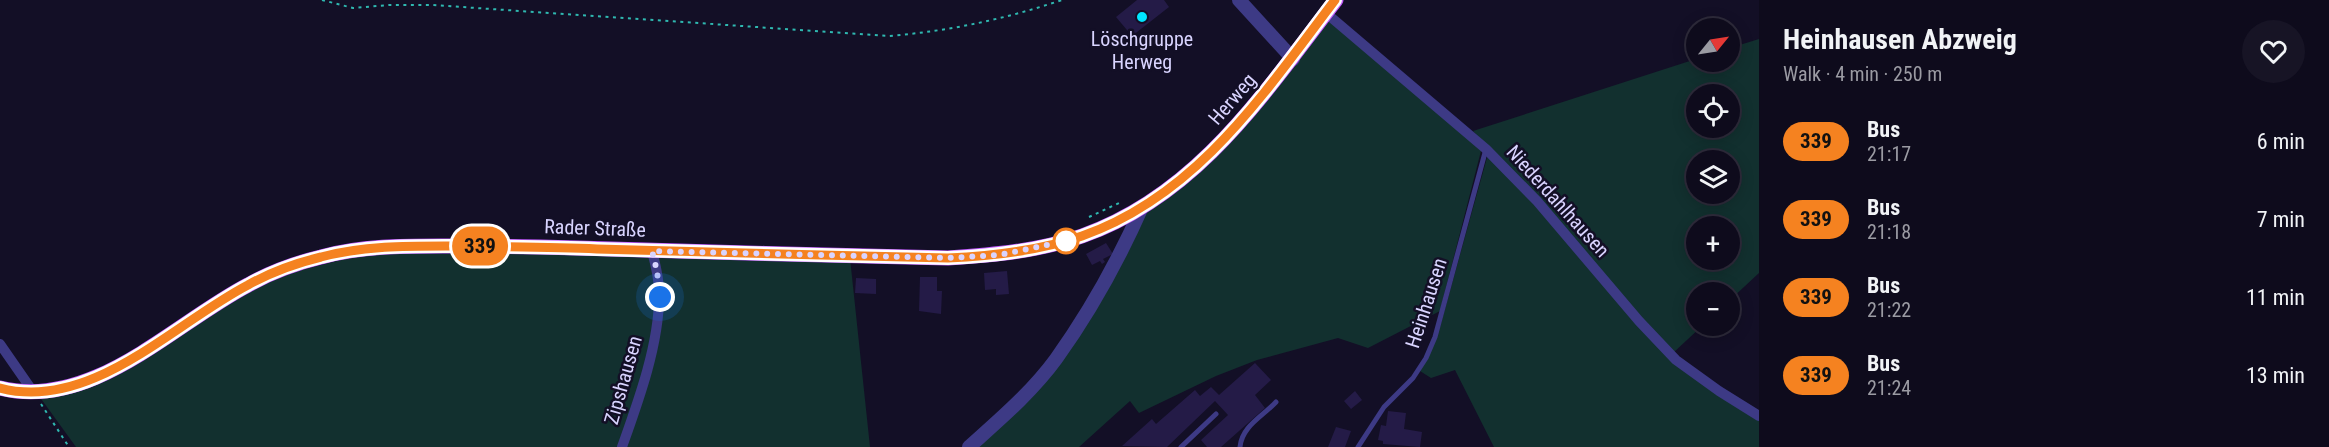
<!DOCTYPE html>
<html lang="en">
<head>
<meta charset="utf-8">
<style>
	:root { --surface:#0e0b1c; --page:#171425; --text:#f1f3f6; --muted:#9b9ba3; --line:#2e2b3b }
	body { margin:0; font-family:"Roboto Condensed",sans-serif; background:var(--page); color:var(--text); height:100vh; display:flex; flex-direction:column; font-size:22px; white-space:nowrap }
	* { box-sizing:border-box; margin:0 }
	p { font-size:20px; color:var(--muted) }
	.icon { flex:none; width:33px; height:33px; fill:none; stroke:currentColor; stroke-width:2; stroke-linecap:round; stroke-linejoin:round }
	.map { position:relative; flex:1; overflow:hidden }
	.side { display:flex; flex-direction:column; background:var(--surface); width:570px }
	.side>* { flex:none }
	.badge { padding:0 12px; border-radius:20px; font-size:21px; line-height:39px }
	.needle { width:39px; rotate:60deg }
	.controls { position:absolute; left:1686px; top:18px; display:grid; gap:12px }
	.controls a { display:grid; place-items:center; width:54px; height:54px; border-radius:50%; background:var(--surface); box-shadow:0 3px 15px #0003,0 0 0 2px var(--line); font-size:30px }
	.you { position:absolute; width:30px; height:30px; margin:-15px; border:4px solid #fff; border-radius:50%; background:#1a73e8; box-shadow:0 0 0 9px #1a73e833 }
	.map>.badge { position:absolute; translate:-50% -50%; box-shadow:0 0 0 3px #fff }
	.round { display:grid; place-items:center; flex:none; width:63px; height:63px; border-radius:32px; background:var(--page) }
	.summary { display:flex; align-items:center; justify-content:space-between; height:102px; padding:0 24px }
	h1 { font-size:28px; font-weight:700; line-height:45px }
	ul { padding:0; list-style:none }
	li { display:flex; align-items:center; gap:18px; height:78px; padding:0 24px }
	li div { flex:1 }
	li b { display:block; font-size:22px }
	li em { font-style:normal }
	li .badge { min-width:66px; font-weight:700; text-align:center }
	main { display:flex; flex:1; min-height:0 }
	.map>svg:first-child { display:block }
</style>
</head>
<body>
<main>
<div class="map">
<svg width="1759" height="447" viewBox="0 0 1759 447">
	<rect width="100%" height="100%" fill="#130f26"/>
	<path fill="#12302f" fill-rule="evenodd" d="M1326,16L1482,147L1440,311L1368,348L1338,338L1257,360L1216,376L1139,413L1130,401L1079,447H972L1032,390L1146,208L1161,198Z
		M1759,39V273L1730,300V292H1696V326H1702L1673,353L1473,131L1696,59V62H1730V48ZM1696,94H1730V128H1696ZM1696,160H1730V194H1696ZM1696,226H1730V260H1696Z
		M1488,154L1537,202L1633,321L1759,418V447H1494L1455,370L1431,378L1420,371L1440,327Z
		M377,251L850,258L870,447H76L39,396L54,394L269,278Z"/>
	<path fill="#241b47" d="M1137,0H1164L1169,7L1132,36L1116,17Z
		M1106,243L1113,254L1103,259L1105,262L1102,264L1100,261L1092,265L1086,254Z
		M1007,271L1009,294L996,295V289L985,290L984,273Z
		M920,277H937V291H942L941,314L919,311Z
		M856,278L876,279V294L855,293Z
		M1255,363L1271,380L1255,395L1265,408L1221,447H1207L1201,440L1228,415L1215,401L1167,447L1122,446L1152,419L1156,424L1195,390L1200,396L1211,387L1219,395Z
		M1355,391L1362,400L1351,409L1344,401Z
		M1388,411L1406,413L1404,429L1422,432L1420,447L1383,444V441L1378,440L1381,425L1386,426Z
		M1336,427L1351,431L1345,447H1328Z"/>
	<g fill="none" stroke-linecap="round" stroke-linejoin="round">
		<path stroke="#2fb8b0" stroke-width="2" stroke-dasharray="3 4.5" stroke-linecap="butt" d="M322,0L353,8L389,5H432L889,36C950,31 1005,19 1062,0
			M1089,217L1119,203
			M41,404L69,447"/>
		<path stroke="#3d3a85" stroke-width="5" d="M1181,447L1216,414
			M1240,447C1242,426 1262,417 1276,402
			M1358,447L1384,407L1413,378L1426,358L1435,337L1486,149"/>
		<path stroke="#3d3a85" stroke-width="10" d="M1326,13L1486,149L1537,201L1639,321L1676,360L1719,391L1759,416
			M0,344L34,393
			M622,447C638,402 659,345 659,297C660,282 656,266 652,251"/>
		<path stroke="#3d3a85" stroke-width="14" d="M1239,0L1293,59
			M969,447C999,420 1032,392 1056,359C1089,313 1119,259 1142,207"/>
		<path stroke="#c25bff" stroke-width="15" d="M0,388C92,411 173,324 248,285C271,272 296,263 321,257C364,245 410,246 454,246C495,246 536,247 577,248C701,252 824,255 948,258C993,255 1039,251 1082,236C1198,195 1264,93 1336,0"/>
	</g>
	<g fill="none" stroke-linecap="round" stroke-linejoin="round">
		<g stroke="#fff" stroke-width="14">
			<path id="line" d="M0,388C91,412 173,324 248,285C271,272 296,263 321,257C366,245 413,246 459,246C505,247 551,247 597,249C714,253 831,255 948,258C993,256 1039,251 1082,236C1198,195 1264,93 1335,0"/>
		</g>
		<use href="#line" stroke="#f58220" stroke-width="9"/>
		<path stroke="#d9d4ff" stroke-width="6" stroke-dasharray="0 10.8" d="M660,297L657,271L652,251L948,258L999,255L1066,241"/>
	</g>
	<circle fill="#00e5ff" stroke="#130f26" stroke-width="2" cx="1142" cy="17" r="6"/>
	<circle fill="#fff" stroke="#f58220" stroke-width="3" cx="1066" cy="241" r="12"/>
	<g text-anchor="middle" dominant-baseline="central" stroke-width="5" stroke-linejoin="round" paint-order="stroke">
		<g font-size="20" fill="#d9d4ff" stroke="#130f26">
			<text x="1142" y="39">Löschgruppe<tspan x="1142" dy="23">Herweg</tspan></text>
		</g>
		<g font-size="20" fill="#d9d4ff" stroke="#130f26">
			<text transform="translate(1232 99) rotate(-49)">Herweg</text>
			<text transform="translate(1558 201) rotate(48)">Niederdahlhausen</text>
			<text transform="translate(595 228) rotate(2)">Rader Straße</text>
			<text transform="translate(1426 303) rotate(-72)">Heinhausen</text>
			<text transform="translate(623 380) rotate(-74)">Zipshausen</text>
		</g>
	</g>
</svg>
<div class="controls">
<a><svg class="needle" viewBox="-14 -14 28 28"><path d="M0-13l5 13h-10z" fill="#e53935"/><path d="M0 13l5-13h-10z" fill="#9b9ba3"/></svg></a>
<a><svg class="icon" aria-label="locate" viewBox="0 0 24 24"><circle cx="12" cy="12" r="6"/><path d="M12 2v4M12 18v4M2 12h4M18 12h4"/></svg></a>
<a><svg class="icon" aria-label="layers" viewBox="0 0 24 24"><path d="M12 4l9 5-9 5-9-5zM3 14l9 5 9-5"/></svg></a>
<a>+</a>
<a>−</a>
</div>
<div class="you" style="left:660px;top:297px"></div>
<b class="badge" style="left:480px;top:246px;background:#f58220;color:#111">339</b>
</div>
<section class="side">
<div class="summary"><div><h1>Heinhausen Abzweig</h1><p>Walk · 4 min · 250 m</p></div><a class="round"><svg class="icon" aria-label="heart" viewBox="0 0 24 24"><path d="M12 20l-8-8c-3-5 5-10 8-4 3-6 11-1 8 4z"/></svg></a></div>
<ul>
<li><span class="badge" style="background:#f58220;color:#111">339</span><div><b>Bus</b><p>21:17</p></div><em>6 min</em></li>
<li><span class="badge" style="background:#f58220;color:#111">339</span><div><b>Bus</b><p>21:18</p></div><em>7 min</em></li>
<li><span class="badge" style="background:#f58220;color:#111">339</span><div><b>Bus</b><p>21:22</p></div><em>11 min</em></li>
<li><span class="badge" style="background:#f58220;color:#111">339</span><div><b>Bus</b><p>21:24</p></div><em>13 min</em></li>
</ul>
</section>
</main>
</body>
</html>
